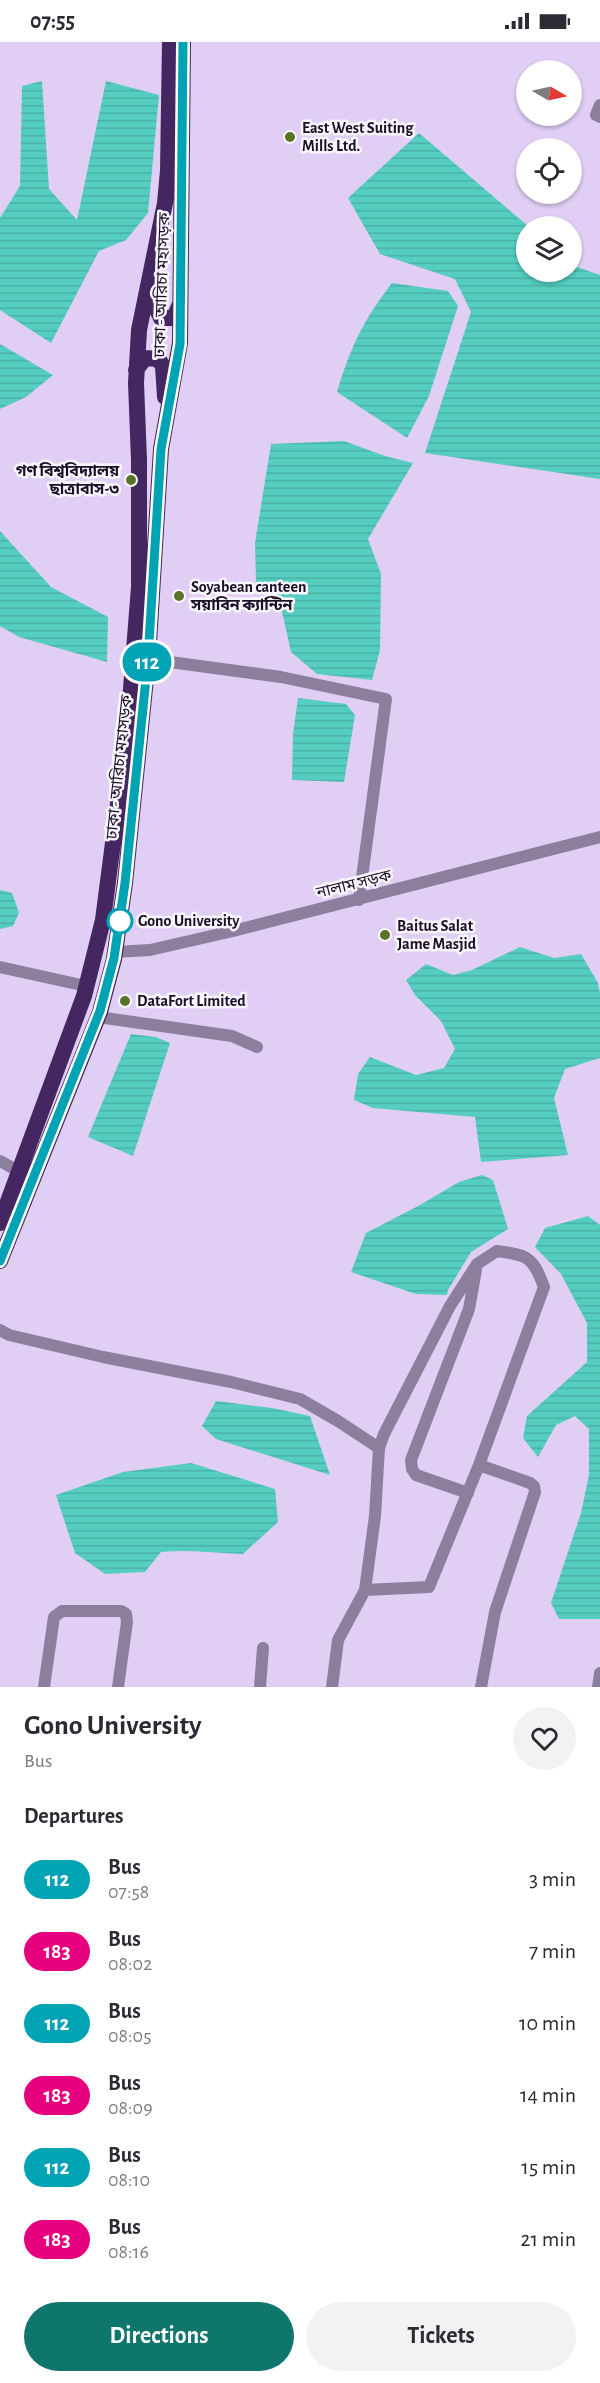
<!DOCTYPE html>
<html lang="en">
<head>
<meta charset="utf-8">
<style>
	:root { --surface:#fff; --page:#f2f2f3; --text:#2b2b33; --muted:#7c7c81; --accent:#0f766e }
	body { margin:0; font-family:"Alegreya Sans","Noto Sans Bengali",sans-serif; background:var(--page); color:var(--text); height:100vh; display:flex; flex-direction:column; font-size:22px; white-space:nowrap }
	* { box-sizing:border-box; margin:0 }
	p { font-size:20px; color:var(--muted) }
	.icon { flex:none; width:33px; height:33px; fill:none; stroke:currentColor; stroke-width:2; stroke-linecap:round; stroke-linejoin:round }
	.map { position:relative; height:1645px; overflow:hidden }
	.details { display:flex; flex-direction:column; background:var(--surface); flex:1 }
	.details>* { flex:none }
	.badge { padding:0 12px; border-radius:20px; font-size:21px; line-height:39px }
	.needle { width:39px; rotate:99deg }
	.tools { position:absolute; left:516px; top:18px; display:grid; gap:12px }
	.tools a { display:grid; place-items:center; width:66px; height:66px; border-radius:50%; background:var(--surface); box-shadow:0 2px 4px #0004; font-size:30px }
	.map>.badge { position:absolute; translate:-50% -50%; box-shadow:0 0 0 3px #fff }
	h2 { padding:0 24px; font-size:22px; line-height:54px }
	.round { display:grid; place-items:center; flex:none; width:63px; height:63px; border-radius:32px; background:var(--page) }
	.headline { display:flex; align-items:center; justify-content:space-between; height:102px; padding:0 24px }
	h1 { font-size:28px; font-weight:700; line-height:45px }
	.cta { display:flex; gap:12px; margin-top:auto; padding:12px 24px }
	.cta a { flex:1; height:69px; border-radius:36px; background:var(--accent); color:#fff; font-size:24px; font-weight:700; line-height:69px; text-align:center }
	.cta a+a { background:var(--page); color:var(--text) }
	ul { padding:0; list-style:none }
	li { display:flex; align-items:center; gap:18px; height:72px; padding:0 24px }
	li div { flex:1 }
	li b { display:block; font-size:22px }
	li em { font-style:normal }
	li .badge { min-width:66px; font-weight:700; text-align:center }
	.status { display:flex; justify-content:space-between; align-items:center; height:42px; padding:0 30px; background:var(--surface); direction:ltr }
	.status svg { height:16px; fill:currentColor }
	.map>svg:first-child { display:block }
</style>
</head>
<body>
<div class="status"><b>07:55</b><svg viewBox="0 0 49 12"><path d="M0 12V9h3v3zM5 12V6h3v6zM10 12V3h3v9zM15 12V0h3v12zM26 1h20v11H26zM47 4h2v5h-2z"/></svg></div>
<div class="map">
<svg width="600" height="1645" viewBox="0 0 600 1645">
	<defs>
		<pattern id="water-rules" width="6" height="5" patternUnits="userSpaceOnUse" patternTransform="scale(1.5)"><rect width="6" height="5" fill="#55cec1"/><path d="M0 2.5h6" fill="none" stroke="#49b0a6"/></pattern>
	</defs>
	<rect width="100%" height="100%" fill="#e0cef5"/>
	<path fill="url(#water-rules)" d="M42,39L49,147L77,178L106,39L159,53L148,171L126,198L99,209L51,301L0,268V176L20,144L22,44Z
		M419,91L528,184H526V230H572V221L577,225L600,233V437L425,411L471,270L455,237L380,212L348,156Z
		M392,241L448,249L458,264L429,354L407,396L337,350C350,306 364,277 392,241Z
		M0,302L53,333L26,355L0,367Z
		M344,399L385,414L413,421L368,497L381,532L380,608L372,638L317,632L291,610L279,556L256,540L255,501L271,402Z
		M0,489L51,545L108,575L107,620L19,595L0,584Z
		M298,656L346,662L355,673L344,740L292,738L293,692Z
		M0,848L12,851L19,871L13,884L0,887Z
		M520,905L554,916L581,912L598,941L600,951V1016L565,1027L554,1056L568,1113L481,1120L475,1075L373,1066L354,1058L358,1032L370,1015L416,1033L444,1026L455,1007L441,979L415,953L406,938L426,922L453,933L472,928Z
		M131,992L156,995L170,1001L133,1114L88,1095Z
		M482,1133L493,1138L508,1187L471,1210L448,1248L447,1253L416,1252L351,1230L366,1191L420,1163L459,1140Z
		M588,1174L600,1183V1577H559L551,1561L581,1471L589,1433V1387L575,1374L556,1383L538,1415L523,1396L527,1374L587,1320V1281L561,1232L535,1205L545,1186Z
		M216,1359L272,1366L310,1374L330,1433L216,1397L202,1384Z
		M191,1421L275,1447L278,1480L243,1512C215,1511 189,1507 161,1510L145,1530L105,1532L75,1511L56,1453L123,1430Z"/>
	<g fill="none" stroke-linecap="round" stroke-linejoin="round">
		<path stroke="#8c7e9d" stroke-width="12" d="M600,63L596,73L600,75
			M148,617L281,635L386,657L359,858
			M115,910L150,908L233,889L600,795
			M0,925L86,944
			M98,975L232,994L257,1005
			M0,1119L20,1130
			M0,1288L9,1293L103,1315L231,1340L300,1357L338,1379L379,1406L375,1474L365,1548L429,1545L479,1423L530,1441L534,1444L535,1450L495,1570L481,1645
			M379,1406L384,1392L450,1264L477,1222L497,1209C528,1213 533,1215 544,1245L479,1423
			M468,1451L416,1433L412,1427L411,1418L469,1267L476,1228
			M44,1645L54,1575L62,1569H121L126,1572L127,1580L118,1645
			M260,1645L263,1606
			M332,1645L338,1598L365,1548
			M598,1645L600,1631"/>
		<path stroke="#442660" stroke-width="16" d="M153,236L157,268L161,276H174L180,262
			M136,328L145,316L158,317L163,324L165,355
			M0,1181L84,954L103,878L128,685L139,545V418L136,341L139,288L165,161L168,129L170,0
			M0,1219L100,970L114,917L125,841L148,617L161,407L180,301L183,0"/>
	</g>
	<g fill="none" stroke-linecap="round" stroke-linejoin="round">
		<g stroke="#fff" stroke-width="14">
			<path id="line" d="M0,1219L100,969L114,916L125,841L148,617L161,407L180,302L183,0"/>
		</g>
		<use href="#line" stroke="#00a3b4" stroke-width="9"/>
	</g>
	<g fill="#5a7426" stroke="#f9f6fd" stroke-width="2">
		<circle cx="290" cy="95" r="6"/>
		<circle cx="131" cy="438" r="6"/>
		<circle cx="179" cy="554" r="6"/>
		<circle cx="385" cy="893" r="6"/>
		<circle cx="125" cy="959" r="6"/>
	</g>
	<circle fill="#fff" stroke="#00a3b4" stroke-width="3" cx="120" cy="879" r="12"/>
	<g text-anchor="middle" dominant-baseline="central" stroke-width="5" stroke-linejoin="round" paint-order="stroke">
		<g font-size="16" font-weight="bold" fill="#1a0f26" stroke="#f9f6fd" text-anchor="start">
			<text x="302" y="86">East West Suiting<tspan x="302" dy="18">Mills Ltd.</tspan></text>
			<text x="119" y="429" text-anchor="end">গণ বিশ্ববিদ্যালয়<tspan x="119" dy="18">ছাত্রাবাস-৩</tspan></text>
			<text x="191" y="545">Soyabean canteen<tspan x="191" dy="18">সয়াবিন ক্যান্টিন</tspan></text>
			<text x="397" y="884">Baitus Salat<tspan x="397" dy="18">Jame Masjid</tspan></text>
			<text x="137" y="959">DataFort Limited</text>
		</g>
		<g font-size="16" fill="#1a0f26" stroke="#f9f6fd">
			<text transform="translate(162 243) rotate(-88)">ঢাকা - আরিচা মহাসড়ক</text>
			<text transform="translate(119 725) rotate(-84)">ঢাকা - আরিচা মহাসড়ক</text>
			<text transform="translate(354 842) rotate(-14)">নালাম সড়ক</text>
		</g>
		<g font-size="16" font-weight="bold" fill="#1a0f26" stroke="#f9f6fd" text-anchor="start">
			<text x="138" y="879">Gono University</text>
		</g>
	</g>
</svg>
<div class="tools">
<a><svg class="needle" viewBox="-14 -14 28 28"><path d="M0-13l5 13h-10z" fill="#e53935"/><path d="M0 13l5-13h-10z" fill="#7c7c81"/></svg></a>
<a><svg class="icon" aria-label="locate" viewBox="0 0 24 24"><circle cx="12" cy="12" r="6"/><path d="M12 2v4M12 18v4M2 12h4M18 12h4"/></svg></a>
<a><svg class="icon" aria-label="layers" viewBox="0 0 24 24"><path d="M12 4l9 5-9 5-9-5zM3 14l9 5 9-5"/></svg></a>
</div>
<b class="badge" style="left:147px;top:620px;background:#00a3b4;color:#fff">112</b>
</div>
<section class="details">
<div class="headline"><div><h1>Gono University</h1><p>Bus</p></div><a class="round"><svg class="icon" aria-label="heart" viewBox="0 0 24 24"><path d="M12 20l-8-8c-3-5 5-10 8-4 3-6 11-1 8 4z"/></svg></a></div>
<h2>Departures</h2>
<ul>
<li><span class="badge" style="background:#00a3b4;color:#fff">112</span><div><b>Bus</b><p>07:58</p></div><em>3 min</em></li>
<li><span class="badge" style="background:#e6007e;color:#fff">183</span><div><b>Bus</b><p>08:02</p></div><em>7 min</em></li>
<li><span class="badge" style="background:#00a3b4;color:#fff">112</span><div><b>Bus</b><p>08:05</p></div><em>10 min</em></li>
<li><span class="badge" style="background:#e6007e;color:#fff">183</span><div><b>Bus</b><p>08:09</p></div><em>14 min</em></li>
<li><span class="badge" style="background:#00a3b4;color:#fff">112</span><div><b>Bus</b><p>08:10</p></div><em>15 min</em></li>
<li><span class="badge" style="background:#e6007e;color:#fff">183</span><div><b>Bus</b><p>08:16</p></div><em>21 min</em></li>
</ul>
<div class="cta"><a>Directions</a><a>Tickets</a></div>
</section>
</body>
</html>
